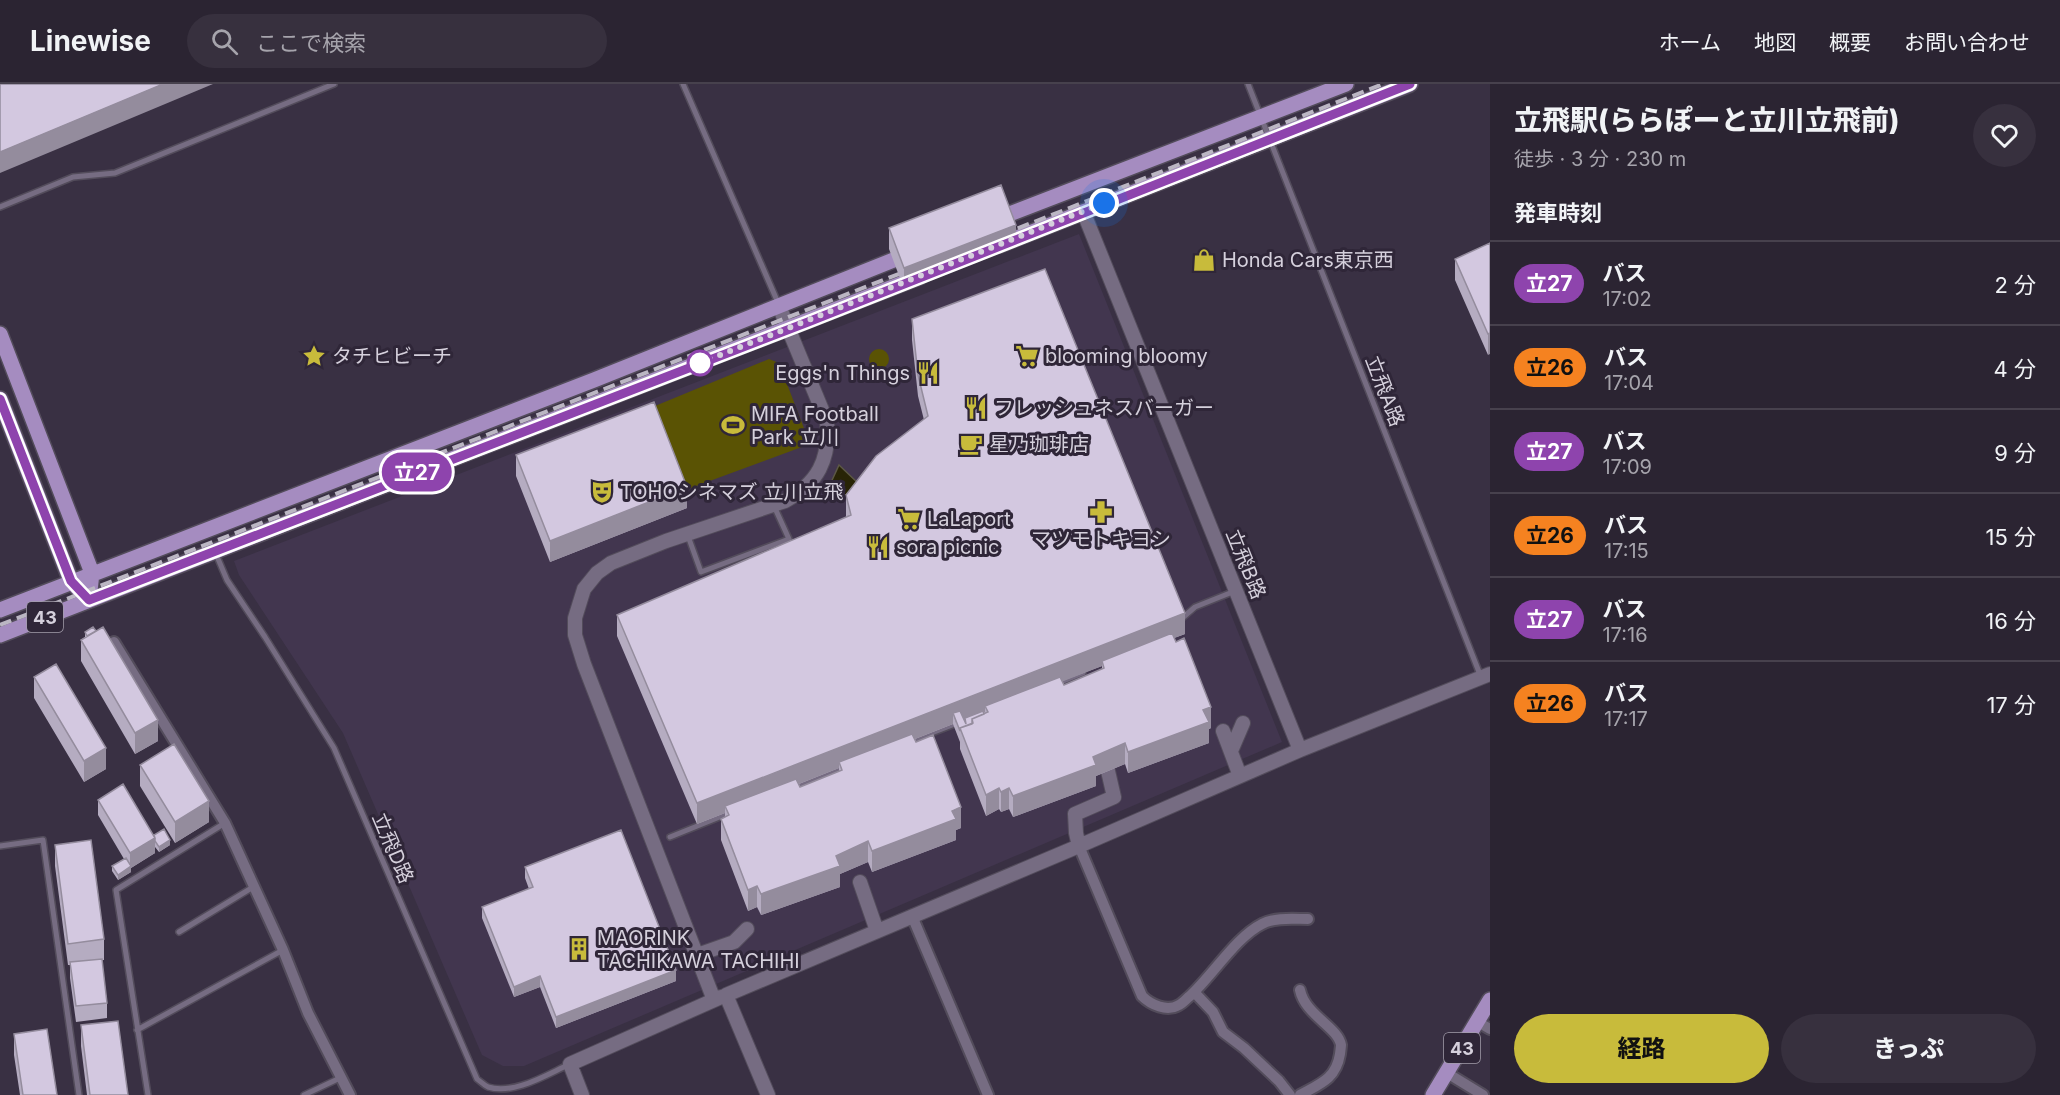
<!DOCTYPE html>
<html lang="ja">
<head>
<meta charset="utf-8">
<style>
	:root { --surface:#2b2432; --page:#37303e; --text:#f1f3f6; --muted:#a6a4ac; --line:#47414d; --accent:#c8bb3b }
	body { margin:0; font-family:Inter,"Noto Sans JP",sans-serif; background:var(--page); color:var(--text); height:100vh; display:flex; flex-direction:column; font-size:22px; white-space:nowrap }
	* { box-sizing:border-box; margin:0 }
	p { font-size:20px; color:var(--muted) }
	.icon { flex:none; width:33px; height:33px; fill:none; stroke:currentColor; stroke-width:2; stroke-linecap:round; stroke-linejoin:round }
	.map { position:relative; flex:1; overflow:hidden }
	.side { display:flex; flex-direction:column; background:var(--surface); width:570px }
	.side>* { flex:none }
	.badge { padding:0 12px; border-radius:20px; font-size:21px; line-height:39px }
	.you { position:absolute; width:30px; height:30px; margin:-15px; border:4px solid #fff; border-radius:50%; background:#1a73e8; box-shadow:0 0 0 9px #1a73e833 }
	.map>.badge { position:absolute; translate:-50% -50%; box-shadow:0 0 0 3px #fff }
	h2 { padding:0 24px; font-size:22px; line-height:54px }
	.round { display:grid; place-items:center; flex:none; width:63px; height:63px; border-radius:32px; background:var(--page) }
	.overview { display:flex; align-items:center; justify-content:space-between; height:102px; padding:0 24px }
	h1 { font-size:28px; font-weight:800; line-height:45px }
	.primary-button { display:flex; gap:12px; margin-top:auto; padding:12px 24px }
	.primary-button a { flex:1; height:69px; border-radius:36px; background:var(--accent); color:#111; font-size:24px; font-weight:800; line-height:69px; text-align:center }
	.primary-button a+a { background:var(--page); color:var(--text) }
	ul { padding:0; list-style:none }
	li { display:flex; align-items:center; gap:18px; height:84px; padding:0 24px; border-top:2px solid var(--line) }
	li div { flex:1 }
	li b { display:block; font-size:22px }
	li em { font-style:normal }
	li .badge { min-width:66px; font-weight:700; text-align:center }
	header { display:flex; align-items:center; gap:36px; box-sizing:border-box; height:84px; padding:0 30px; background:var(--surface); border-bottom:2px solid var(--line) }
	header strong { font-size:28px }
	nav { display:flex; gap:33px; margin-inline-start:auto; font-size:21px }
	.search { width:420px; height:54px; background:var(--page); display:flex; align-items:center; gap:15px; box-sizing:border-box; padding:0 21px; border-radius:33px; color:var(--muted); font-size:22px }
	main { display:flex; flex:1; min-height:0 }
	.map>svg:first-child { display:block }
</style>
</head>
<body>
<header>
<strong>Linewise</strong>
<div class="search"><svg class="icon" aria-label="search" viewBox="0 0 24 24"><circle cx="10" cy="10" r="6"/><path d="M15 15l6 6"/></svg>ここで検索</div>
<nav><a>ホーム</a><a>地図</a><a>概要</a><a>お問い合わせ</a></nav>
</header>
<main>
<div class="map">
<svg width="1490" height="1011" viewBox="0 0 1490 1011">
	<rect width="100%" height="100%" fill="#393043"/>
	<path fill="#42364f" d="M1079,150L1282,658L524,982H503L482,971L343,649L239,491L234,477Z"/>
	<path fill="#5a5304" d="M869 275a10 10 0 1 1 20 0a10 10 0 1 1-20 0Z
		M769,275L779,279L810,360L688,405L655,322Z"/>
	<path fill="#282406" stroke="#5c5846" stroke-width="1.5" d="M839,381L859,400C851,413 839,415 828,405Z"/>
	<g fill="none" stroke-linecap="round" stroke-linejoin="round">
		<g stroke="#534c5b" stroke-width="8">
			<path id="service" d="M683,0L779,221
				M1248,0L1481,593
				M0,123L73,93L115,89L334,0
				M688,452L701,488L789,455L774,422
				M216,470L227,496L265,553L334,664L477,995C480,997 484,1001 488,1003C514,1011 546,991 568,981
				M1180,536L1195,523L1235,507
				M1056,600L1083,589
				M911,657L991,626
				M794,704L844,684
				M670,753L732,728
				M0,762L43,756L79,1011
				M179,848L255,802
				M137,946L283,866
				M148,1011L116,806L225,739
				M304,1011L340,994"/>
		</g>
		<g stroke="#534c5b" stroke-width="14">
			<path id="minor" d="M114,558L225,739L283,866L308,929L350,1011
				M1079,762L1142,912C1151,921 1167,928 1179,921C1183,919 1187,914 1190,912C1213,891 1236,853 1262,840C1275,833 1294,835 1308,835
				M912,832L988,1011
				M1300,906C1305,931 1338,943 1341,961C1341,962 1340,970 1340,970C1336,995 1320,1000 1300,1011
				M1194,908L1213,928L1223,948L1244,964L1279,997L1290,1011
				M1478,938L1490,945
				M1447,989L1483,1011"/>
		</g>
		<g stroke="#534c5b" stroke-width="16">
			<path id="tertiary" d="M1083,127L1300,666L1490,590
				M1223,647L1240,692
				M1231,667L1243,639
				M1079,762L1076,749L1075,730L1114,713L1108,687
				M860,798L877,847
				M697,871L734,858L747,845
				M714,916L584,580L575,551V534L584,505L597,489L611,479L666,457L785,417C818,399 830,376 827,338L779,222
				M582,1011L570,980L721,913
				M768,1011L726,911L1079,762L1300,666"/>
		</g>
		<g stroke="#534c5b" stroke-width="18">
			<path id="primary" d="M994,136L1346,0
				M999,161L1410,0
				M0,250L92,489L89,516
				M0,315L71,497L89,516
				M0,526L594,296L911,169
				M0,551L921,192
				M1433,1011L1490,916"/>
		</g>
		<use href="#service" stroke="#766c82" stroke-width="5"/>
		<use href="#minor" stroke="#766c82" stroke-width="10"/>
		<use href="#tertiary" stroke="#766c82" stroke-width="14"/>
		<use href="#primary" stroke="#a58cc0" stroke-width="15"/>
		<path stroke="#bbb6c3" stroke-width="4" stroke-dasharray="12 6" stroke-linecap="butt" d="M1001,151L1383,0
			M0,541L914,184"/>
	</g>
	<path fill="#b5acc1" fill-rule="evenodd" d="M889,144L1016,162L904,205L889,165Z
		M1490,159L1488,271L1455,196V175Z
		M912,235L1185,550L1174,554L1211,644L1209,645V659L1128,689L1125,680L1096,692V702L1013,733L1009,725L1001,728L999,725L986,732L960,665V658L953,640L915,655L961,744L956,746V756L872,788L868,778L840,790V803L761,831L757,823L748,827L721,756V735L725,733V729L697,740L617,552V531L846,433V411L924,336L918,312L912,256ZM1102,582V585L1064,601L1062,597ZM839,684V688L800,703L799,700Z
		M516,371L687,424L550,478L516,392Z
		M85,548L158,657L135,670L81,577V556L85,553Z
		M34,593L106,685L84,698L34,614Z
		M140,681L209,738L175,759L140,702Z
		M98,716L170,761L159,768L155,763V769L131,784V788L118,796L112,787V782L124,775L98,731Z
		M55,761L104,855V876H102L107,919V934L76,938L70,894V881H68L55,782Z
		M525,783L676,897L556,944L540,903L514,913L482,834V823L529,805L525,794Z
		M81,941L128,1011H87L81,962Z
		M14,950L57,1011H20L14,971Z"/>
	<path fill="#948c9d" d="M163,0H213L0,89V68Z
		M1016,141V162L904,205V184Z
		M1490,249V270L1488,271V250Z
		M687,403V424L550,478V457Z
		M1185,529V550L1103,581L1102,577V582L987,627L985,622V628L956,639L953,629V640L841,684L839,678V684L728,728L725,722V729L697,740V719Z
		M1211,623V644L1209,645V659L1128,689V668L1203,626Z
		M158,636V657L135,670V649Z
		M1125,659V680L1096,692V702L1013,733V712L1093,673Z
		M106,664V685L84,698V677Z
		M999,704V725L986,732V711Z
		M1009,704V725L1001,728V708Z
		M209,717V738L175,759V738Z
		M961,723V744L956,746V756L872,788V767Z
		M155,754V769L131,784V788L118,796V791L130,783V769Z
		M170,756V761L159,768V763Z
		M868,757V778L840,790V803L761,831V810L836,772Z
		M757,802V823L748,827V806Z
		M676,886V897L556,944V933Z
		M540,892V903L514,913V903Z"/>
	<path fill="#d3c8e0" stroke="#948c9d" stroke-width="1.5" d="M0,0H163L0,68Z
		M1001,101L1016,141L904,184L889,144Z
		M1490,159V249L1488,250L1455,175Z
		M1045,185L1185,529L697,719L617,531L851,431L846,411L876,372L928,332L918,291L912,235Z
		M654,318L687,403L550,457L516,371Z
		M93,543L96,547L87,552L85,548Z
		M103,543L158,636L135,649L81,556Z
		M1172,549L1176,558L1184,554L1211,623L1203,626L1209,638L1128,668L1125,659L1093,673L1096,681L1013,712L1009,704L1001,708L999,704L986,711L960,644L973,639L972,635L988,628L985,622L1060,593L1064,601L1104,584L1102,577Z
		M56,580L106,664L84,677L34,593Z
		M960,627L966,640L965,634L983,627L984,630L972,635V640L960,644V647L953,629Z
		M912,650L916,658L933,651L961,723L952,727L956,735L872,767L868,757L836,772L840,782L761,810L757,802L748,806L721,735L729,731L725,722L796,695L800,703L842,686L839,678Z
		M174,660L209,717L175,738L140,681Z
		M123,700L155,754L130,769L98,716Z
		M164,745L170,756L159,763L155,757V754L154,751Z
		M621,746L676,886L556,933L540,892L514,903L482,823L533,803L525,783Z
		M91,756L104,855L68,860L55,761Z
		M126,774L131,782L118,791L112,782Z
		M102,875L107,919L76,922L70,878Z
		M118,937L128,1011H90L81,941Z
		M47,945L57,1011H23L14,950Z"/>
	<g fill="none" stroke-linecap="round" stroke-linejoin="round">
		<g stroke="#fff" stroke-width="14">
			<path id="line" d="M0,315L71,497L89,516L808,238L1410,0"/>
		</g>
		<use href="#line" stroke="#8e44ad" stroke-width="9"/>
		<path stroke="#d5d0dc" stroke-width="6" stroke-dasharray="0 10.8" d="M700,279L1104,119"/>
	</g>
	<defs>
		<g id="shop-bare" transform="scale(1.8)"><path d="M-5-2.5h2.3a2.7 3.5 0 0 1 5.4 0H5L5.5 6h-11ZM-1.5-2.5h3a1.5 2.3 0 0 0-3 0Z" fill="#c8bb3b" stroke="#2f2638" stroke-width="2.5" paint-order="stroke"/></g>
		<g id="sight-bare" transform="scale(1.8)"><path d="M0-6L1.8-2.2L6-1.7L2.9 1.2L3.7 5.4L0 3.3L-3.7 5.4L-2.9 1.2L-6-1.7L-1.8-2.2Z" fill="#c8bb3b" stroke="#2f2638" stroke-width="2.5" paint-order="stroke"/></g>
		<g id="supermarket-bare" transform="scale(1.8)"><path d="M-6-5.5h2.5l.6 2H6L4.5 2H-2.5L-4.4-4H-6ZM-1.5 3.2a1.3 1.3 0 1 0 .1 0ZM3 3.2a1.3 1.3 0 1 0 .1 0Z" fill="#c8bb3b" stroke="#2f2638" stroke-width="2.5" paint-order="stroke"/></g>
		<g id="restaurant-bare" transform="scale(1.8)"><path d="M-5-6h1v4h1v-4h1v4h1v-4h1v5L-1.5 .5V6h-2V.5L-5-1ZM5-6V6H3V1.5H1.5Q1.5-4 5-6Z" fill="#c8bb3b" stroke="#2f2638" stroke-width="2.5" paint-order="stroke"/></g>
		<g id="stadium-bare" transform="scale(1.8)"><path d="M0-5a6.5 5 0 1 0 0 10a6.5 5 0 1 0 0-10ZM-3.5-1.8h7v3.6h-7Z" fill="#c8bb3b" stroke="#2f2638" stroke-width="2.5" paint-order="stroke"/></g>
		<g id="cafe-bare" transform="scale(1.8)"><path d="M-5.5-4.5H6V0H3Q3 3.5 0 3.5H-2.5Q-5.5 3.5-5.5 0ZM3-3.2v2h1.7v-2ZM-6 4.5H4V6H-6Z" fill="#c8bb3b" stroke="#2f2638" stroke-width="2.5" paint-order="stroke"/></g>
		<g id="theatre-bare" transform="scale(1.8)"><path d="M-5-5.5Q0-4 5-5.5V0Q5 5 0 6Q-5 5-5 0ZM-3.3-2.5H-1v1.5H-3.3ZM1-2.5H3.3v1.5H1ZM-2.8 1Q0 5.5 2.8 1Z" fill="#c8bb3b" stroke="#2f2638" stroke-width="2.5" paint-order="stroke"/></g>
		<g id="pharmacy-bare" transform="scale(1.8)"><path d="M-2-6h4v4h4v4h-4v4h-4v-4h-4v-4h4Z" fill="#c8bb3b" stroke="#2f2638" stroke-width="2.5" paint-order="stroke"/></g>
		<g id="building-bare" transform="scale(1.8)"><path d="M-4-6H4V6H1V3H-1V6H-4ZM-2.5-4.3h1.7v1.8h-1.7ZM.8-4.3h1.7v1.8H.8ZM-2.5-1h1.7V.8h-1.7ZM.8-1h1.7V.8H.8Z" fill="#c8bb3b" stroke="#2f2638" stroke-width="2.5" paint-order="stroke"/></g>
	</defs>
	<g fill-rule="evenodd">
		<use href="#shop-bare" x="1204" y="176"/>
		<use href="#sight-bare" x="314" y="272"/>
		<use href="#supermarket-bare" x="1027" y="272"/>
		<use href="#restaurant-bare" x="928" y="289"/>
		<use href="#restaurant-bare" x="976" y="324"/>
		<use href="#stadium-bare" x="733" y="341"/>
		<use href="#cafe-bare" x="971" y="360"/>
		<use href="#theatre-bare" x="602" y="408"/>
		<use href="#pharmacy-bare" x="1101" y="428"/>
		<use href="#supermarket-bare" x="909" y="435"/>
		<use href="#restaurant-bare" x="878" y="463"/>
		<use href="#building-bare" x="579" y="865"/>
	</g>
	<circle fill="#fff" stroke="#8e44ad" stroke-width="3" cx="700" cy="279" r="12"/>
	<g text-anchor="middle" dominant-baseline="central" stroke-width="6" stroke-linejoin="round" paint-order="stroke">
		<g fill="#2f2638" stroke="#a39dab" stroke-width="1.5">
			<rect x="27" y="518" width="36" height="30" rx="4.5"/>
			<rect x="1444" y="949" width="36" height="30" rx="4.5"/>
		</g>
		<g font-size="18" font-weight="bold" fill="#d5d0dc">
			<text x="45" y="533">43</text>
			<text x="1462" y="964">43</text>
		</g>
		<g font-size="20" fill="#d5d0dc" stroke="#2f2638" text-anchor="start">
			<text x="1222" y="176">Honda Cars東京西</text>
			<text x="332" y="272">タチヒビーチ</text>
			<text x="1045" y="272">blooming bloomy</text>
			<text x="910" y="289" text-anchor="end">Eggs'n Things</text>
			<text x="994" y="324">フレッシュネスバーガー</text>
			<text x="751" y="330">MIFA Football<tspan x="751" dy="23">Park 立川</tspan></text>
			<text x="989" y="360">星乃珈琲店</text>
			<text x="620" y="408">TOHOシネマズ 立川立飛</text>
			<text x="927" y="435">LaLaport</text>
			<text x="1101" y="455" text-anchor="middle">マツモトキヨシ</text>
			<text x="896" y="463">sora picnic</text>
			<text x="597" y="854">MAORINK<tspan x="597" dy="23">TACHIKAWA TACHIHI</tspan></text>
		</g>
		<g font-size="20" fill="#d5d0dc" stroke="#2f2638">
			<text transform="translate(1385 307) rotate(69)">立飛A路</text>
			<text transform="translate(1246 480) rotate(68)">立飛B路</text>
			<text transform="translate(393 764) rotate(67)">立飛D路</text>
		</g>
	</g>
</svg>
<div class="you" style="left:1104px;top:119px"></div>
<b class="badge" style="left:417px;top:388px;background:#8e44ad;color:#fff">立27</b>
</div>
<section class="side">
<div class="overview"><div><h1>立飛駅(ららぽーと立川立飛前)</h1><p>徒歩 · 3 分 · 230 m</p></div><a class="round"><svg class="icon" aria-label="heart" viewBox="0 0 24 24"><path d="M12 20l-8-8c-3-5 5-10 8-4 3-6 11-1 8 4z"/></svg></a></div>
<h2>発車時刻</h2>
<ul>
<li><span class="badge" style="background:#8e44ad;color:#fff">立27</span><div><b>バス</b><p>17:02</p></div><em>2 分</em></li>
<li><span class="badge" style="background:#f58220;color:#111">立26</span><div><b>バス</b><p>17:04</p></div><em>4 分</em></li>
<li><span class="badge" style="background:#8e44ad;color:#fff">立27</span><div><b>バス</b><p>17:09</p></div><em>9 分</em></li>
<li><span class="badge" style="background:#f58220;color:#111">立26</span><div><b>バス</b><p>17:15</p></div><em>15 分</em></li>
<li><span class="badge" style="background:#8e44ad;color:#fff">立27</span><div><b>バス</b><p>17:16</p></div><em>16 分</em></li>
<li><span class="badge" style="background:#f58220;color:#111">立26</span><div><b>バス</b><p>17:17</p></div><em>17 分</em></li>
</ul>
<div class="primary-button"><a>経路</a><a>きっぷ</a></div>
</section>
</main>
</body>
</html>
